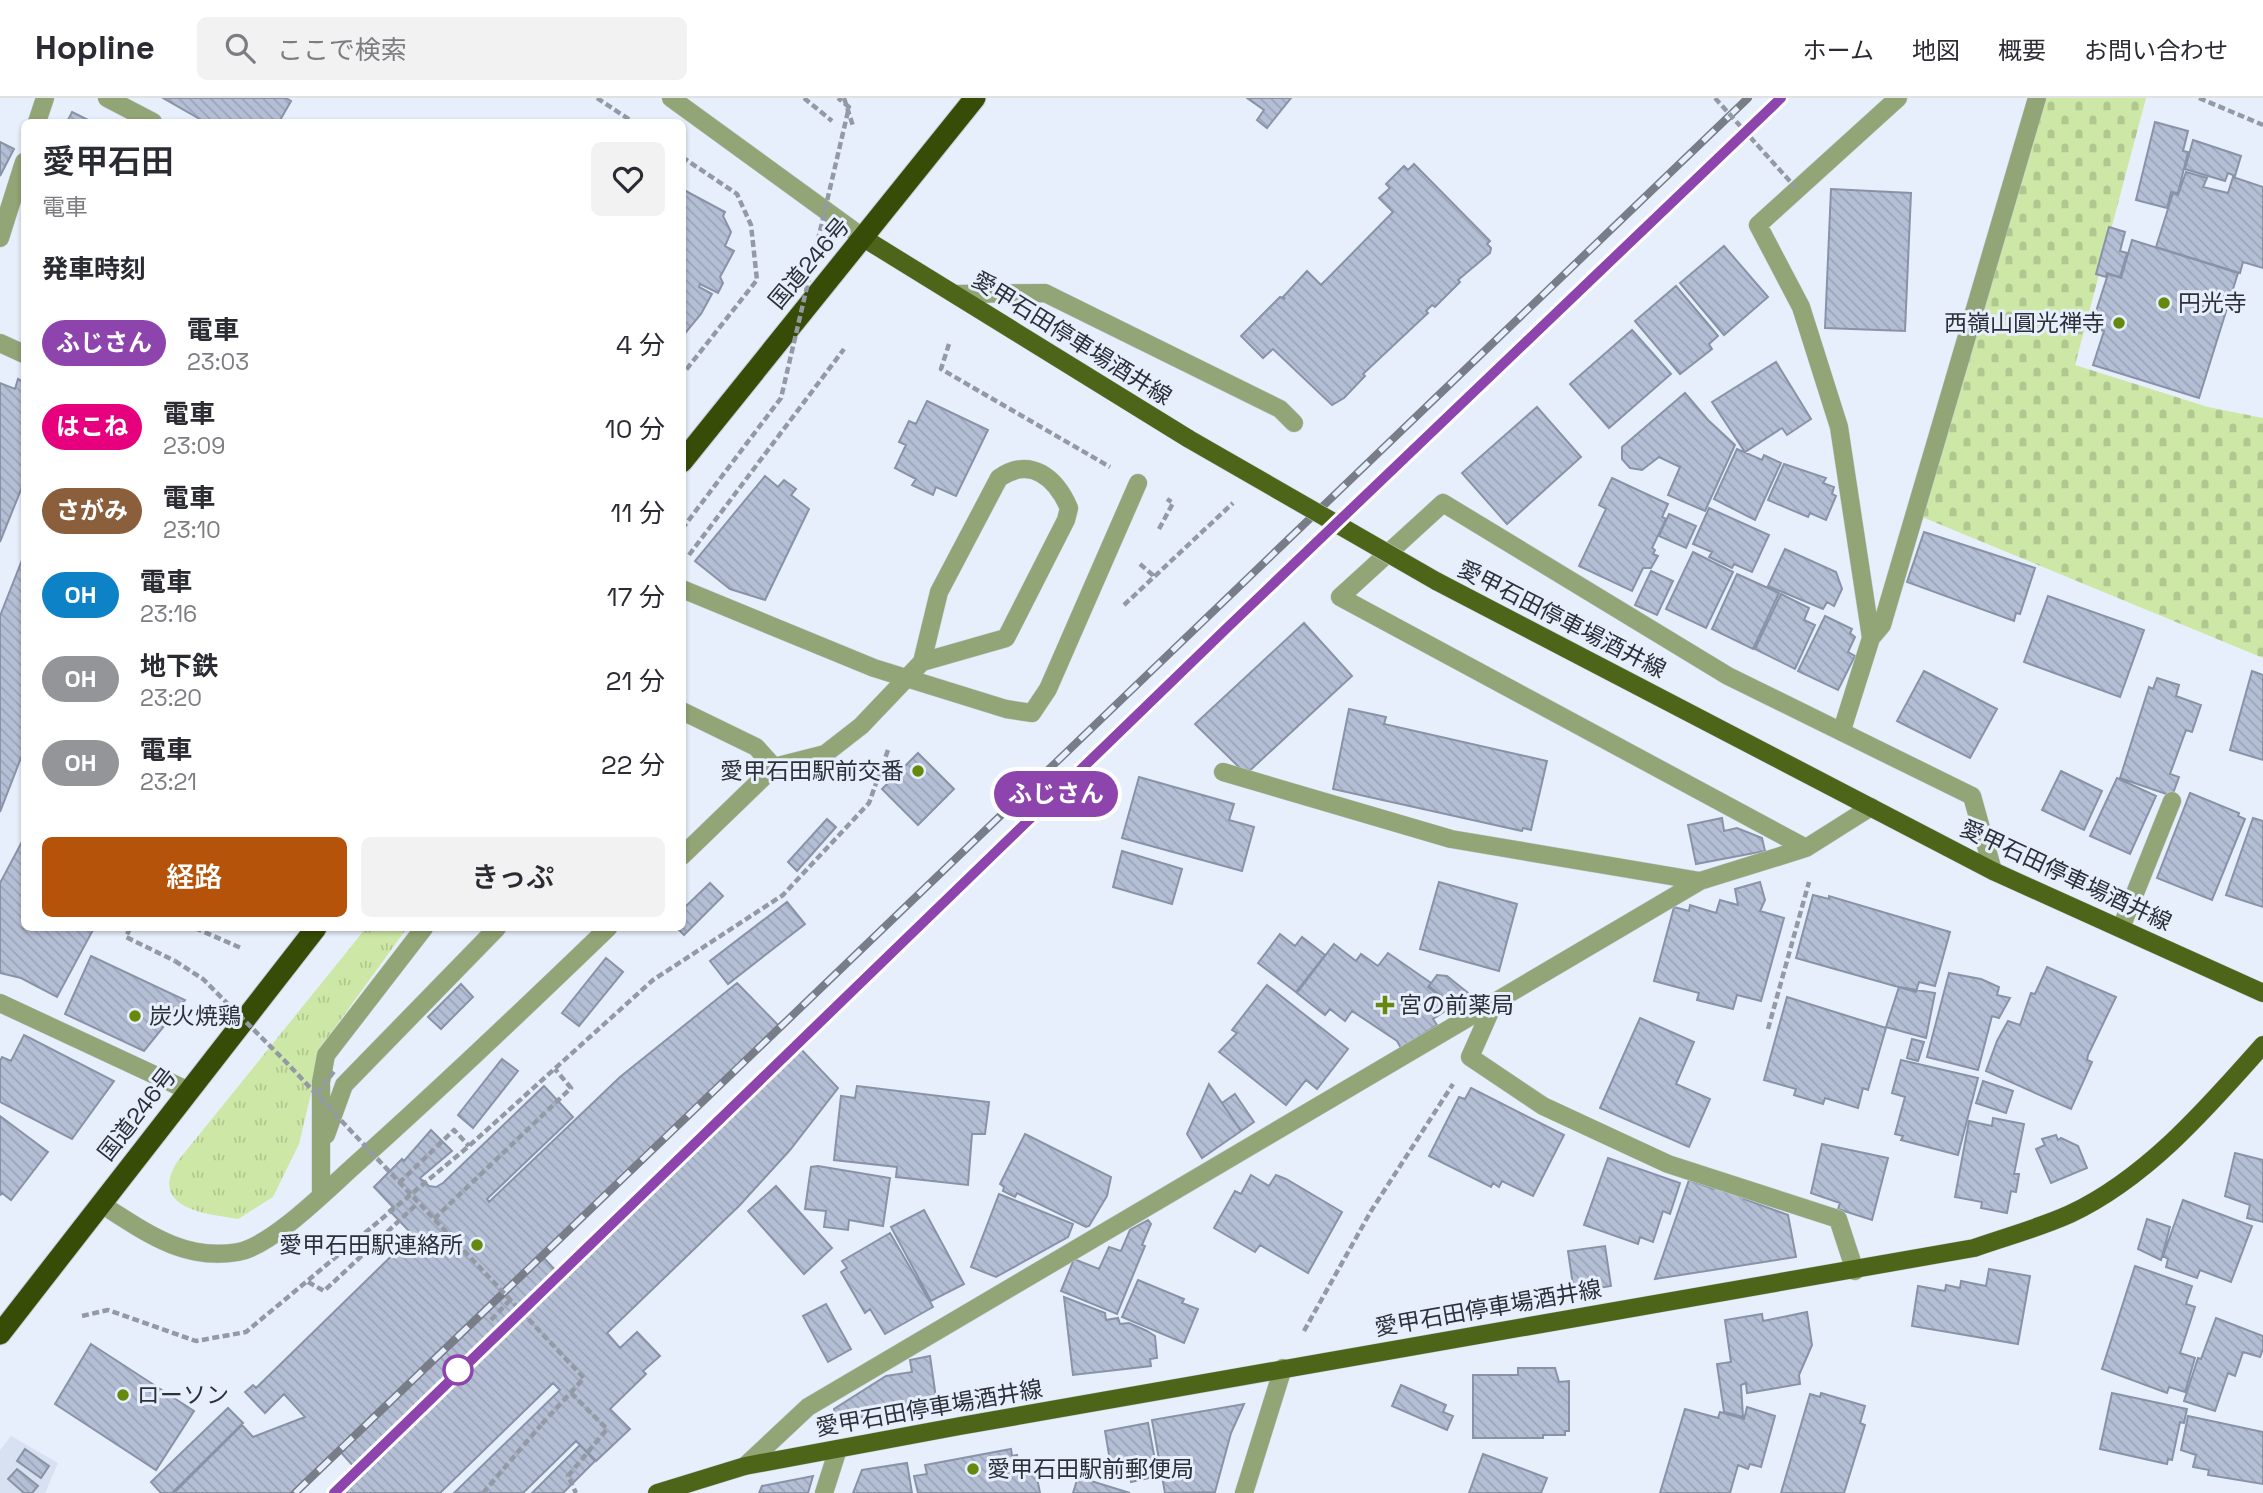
<!DOCTYPE html>
<html lang="ja">
<head>
<meta charset="utf-8">
<style>
	:root { --surface:#fff; --page:#f2f2f3; --text:#2b2b33; --muted:#7c7c81; --line:#e1e1e2; --accent:#b45309 }
	body { margin:0; font-family:"Space Grotesk","Noto Sans JP",sans-serif; background:var(--page); color:var(--text); height:100vh; display:flex; flex-direction:column; font-size:26px; white-space:nowrap }
	* { box-sizing:border-box; margin:0 }
	p { font-size:23px; color:var(--muted) }
	.icon { flex:none; width:38px; height:38px; fill:none; stroke:currentColor; stroke-width:2; stroke-linecap:round; stroke-linejoin:round }
	.map { position:relative; flex:1; overflow:hidden }
	.details { position:absolute; left:21px; top:21px; width:665px; height:812px; display:flex; flex-direction:column; background:var(--surface); border-radius:10px; box-shadow:0 2px 5px #0004 }
	.details>* { flex:none }
	.badge { padding:0 14px; border-radius:23px; font-size:24px; line-height:46px }
	.map>.badge { position:absolute; translate:-50% -50%; box-shadow:0 0 0 4px #fff }
	h2 { padding:0 21px; font-size:26px; line-height:63px }
	.round { display:grid; place-items:center; flex:none; width:74px; height:74px; border-radius:10px; background:var(--page) }
	.overview { display:flex; align-items:center; justify-content:space-between; height:119px; padding:0 21px }
	h1 { font-size:33px; font-weight:600; line-height:52px }
	.cta { display:flex; gap:14px; margin-top:auto; padding:14px 21px }
	.cta a { flex:1; height:80px; border-radius:10px; background:var(--accent); color:#fff; font-size:28px; font-weight:600; line-height:80px; text-align:center }
	.cta a+a { background:var(--page); color:var(--text) }
	ul { padding:0; list-style:none }
	li { display:flex; align-items:center; gap:21px; height:84px; padding:0 21px }
	li div { flex:1 }
	li b { display:block; font-size:26px }
	li em { font-style:normal }
	li .badge { min-width:77px; font-weight:700; text-align:center }
	header { display:flex; align-items:center; gap:42px; box-sizing:border-box; height:98px; padding:0 35px; background:var(--surface); border-bottom:2px solid var(--line) }
	header strong { font-size:33px }
	nav { display:flex; gap:38px; margin-inline-start:auto; font-size:24px }
	.search { width:490px; height:63px; background:var(--page); display:flex; align-items:center; gap:18px; box-sizing:border-box; padding:0 24px; border-radius:10px; color:var(--muted); font-size:26px }
	.map>svg:first-child { display:block }
</style>
</head>
<body>
<header>
<strong>Hopline</strong>
<div class="search"><svg class="icon" aria-label="search" viewBox="0 0 24 24"><circle cx="10" cy="10" r="6"/><path d="M15 15l6 6"/></svg>ここで検索</div>
<nav><a>ホーム</a><a>地図</a><a>概要</a><a>お問い合わせ</a></nav>
</header>
<div class="map">
<svg width="2263" height="1395" viewBox="0 0 2263 1395">
	<defs>
		<pattern id="grass-tufts" width="24" height="20" patternUnits="userSpaceOnUse" patternTransform="scale(1.75)"><rect width="24" height="20" fill="#cde8a6"/><path d="M3 7l-1-3M5 7V3M7 7l1-3M15 17l-1-3M17 17v-4M19 17l1-3" fill="none" stroke="#b0c790"/></pattern>
		<pattern id="cemetery-stones" width="16" height="16" patternUnits="userSpaceOnUse" patternTransform="scale(1.75)"><rect width="16" height="16" fill="#cde8a6"/><path d="M2 7V4a2 2 0 0 1 4 0v3zM10 15v-3a2 2 0 0 1 4 0v3z" fill="#b0c790"/></pattern>
		<pattern id="building-back-hatch" width="6" height="6" patternUnits="userSpaceOnUse" patternTransform="scale(1.75)"><rect width="6" height="6" fill="#b4bfd5"/><path d="M-1 5l2 2M0 0l6 6M5-1l2 2" fill="none" stroke="#9ba4b8"/></pattern>
	</defs>
	<rect width="100%" height="100%" fill="#e8effc"/>
	<path fill="#d8e1f1" d="M11,1338L58,1365L45,1395H0V1352Z"/>
	<path fill="url(#grass-tufts)" d="M366,830H407L323,946L299,1046L273,1099L238,1121C207,1116 148,1111 177,1064Z"/>
	<path fill="url(#cemetery-stones)" d="M2043,0H2146L2075,267L2208,309L2263,320V560L1922,419Z"/>
	<path fill="url(#building-back-hatch)" stroke="#8993a8" stroke-width="2" d="M163,0H286L291,3L279,24H205Z
		M1247,0H1291L1267,30L1257,22L1264,12Z
		M72,14L92,24H67Z
		M2155,24L2188,33L2183,53L2188,54L2178,95L2171,94L2167,110L2136,102Z
		M2193,42L2241,58L2235,78L2228,75L2225,83L2185,71Z
		M0,44L14,51L0,78Z
		M1414,66L1490,143L1487,146L1491,150L1490,155L1458,182L1460,184L1435,209L1432,207L1426,213L1428,215L1363,276L1365,278L1344,300L1332,307L1273,251L1263,260L1241,238L1280,199L1285,201L1283,199L1307,173L1321,187L1393,114L1379,100L1390,90L1386,86L1404,68L1408,72Z
		M2186,74L2207,80L2203,89L2228,95L2233,79L2263,89V170L2243,164L2240,175L2156,149L2173,95L2178,97Z
		M682,91L725,114L723,118L731,134L725,148L734,153L720,179L723,185L718,195L700,186L699,189L712,196L701,216L682,239Z
		M1831,91L1911,95L1905,233L1825,230Z
		M2109,129L2125,134L2120,153L2127,155L2120,179L2107,175L2106,179L2096,176Z
		M2132,142L2238,175L2199,300L2093,267L2104,233L2091,229L2108,176L2121,180Z
		M1724,148L1768,199L1724,237L1680,185Z
		M1676,188L1718,238L1709,246L1712,251L1680,276L1635,223Z
		M1632,232L1671,276L1609,330L1570,286Z
		M1776,264L1811,321L1787,337L1782,330L1745,354L1712,304Z
		M18,281L24,284V384L0,444V285L15,291Z
		M1685,295L1708,322L1735,347L1705,413L1668,397L1680,369L1659,359L1642,372L1630,370L1622,361V349Z
		M927,303L988,332L956,398L936,389L933,397L912,387L916,381L895,370L906,347L899,344L909,323L916,326Z
		M1537,309L1581,359L1507,426L1462,375Z
		M1737,351L1762,362L1764,357L1781,365L1755,422L1714,401Z
		M1784,366L1826,380L1823,385L1834,389L1832,396L1836,398L1826,422L1810,415L1808,419L1768,402Z
		M765,378L778,389L784,382L796,391L791,397L809,411L765,502L730,491L695,463Z
		M1612,380L1668,406L1662,419L1666,421L1652,450L1655,452L1653,456L1658,458L1651,470H1643L1632,493L1579,468L1606,411L1599,407Z
		M1709,410L1769,437L1752,474L1734,466L1732,470L1709,459L1712,454L1693,446Z
		M1669,416L1696,428L1686,450L1659,438Z
		M1924,434L2035,470L2020,516L2016,515L2014,523L1907,484Z
		M1785,451L1836,474L1842,491L1834,508L1827,504L1823,511L1768,488Z
		M1693,454L1733,474L1706,530L1666,511Z
		M24,457V652L0,714V518Z
		M1651,473L1673,483L1657,517L1635,507Z
		M1737,476L1779,495L1753,551L1712,531Z
		M1781,496L1809,510L1804,522L1815,527L1795,571L1755,551Z
		M2048,498L2144,532L2120,599L2024,564Z
		M1825,518L1852,531L1850,535L1855,539L1848,554L1855,558L1838,592L1798,573Z
		M1304,525L1352,578L1246,676L1195,626Z
		M1924,573L1997,611L1970,660L1897,623Z
		M2252,573L2263,577V662L2230,652Z
		M2157,580L2179,587L2176,598L2201,607L2192,634L2186,632L2170,676L2179,679L2172,698L2120,680L2149,589L2153,591Z
		M1349,611L1386,619L1384,626L1547,663L1531,732L1523,730L1522,733L1333,691Z
		M918,655L954,691L918,727L882,691Z
		M2061,673L2102,693L2084,732L2042,712Z
		M1139,679L1234,706L1229,722L1254,729L1242,773L1122,740Z
		M2117,680L2156,698L2130,756L2090,738Z
		M2190,695L2239,715L2238,718L2245,721L2212,802L2157,780Z
		M1722,720L1724,733L1737,730L1762,740L1765,753L1696,766L1688,727Z
		M2253,720L2263,723V809L2226,797Z
		M827,721L836,729L797,773L788,764Z
		M24,740V830H94L57,899L21,880L0,875V785Z
		M1122,753L1182,771L1172,806L1113,789Z
		M1439,784L1517,806L1499,873L1420,851Z
		M1760,784L1765,802L1760,813L1784,820L1761,903L1737,897L1733,911L1697,902L1699,895L1654,883L1674,809L1689,813L1690,807L1716,815L1720,802L1738,807L1735,791Z
		M710,785L723,798L684,837L677,830H682V812Z
		M1813,797L1829,801V798L1950,834L1935,888L1919,884L1916,894L1796,860Z
		M787,804L805,826L728,886L710,863Z
		M1280,836L1295,848L1302,839L1325,857L1296,894L1258,865Z
		M1334,846L1356,863L1361,856L1378,868L1388,855L1431,885L1428,889L1453,908L1433,921L1437,927L1401,950L1397,943L1352,913L1345,923L1330,911L1325,917L1297,895Z
		M91,858L185,902L144,953L65,916Z
		M606,860L623,874L579,928L562,915Z
		M2047,869L2116,899L2088,957L2087,962L2092,964L2071,1011L1986,973L1997,943L2008,923L2020,927L2031,895L2035,896Z
		M1949,875L1981,881L1999,889L1997,897L2010,900L1999,920L1992,918L1978,972L1927,959Z
		M1437,877L1447,878L1468,895L1456,910L1429,888Z
		M737,885L780,929L542,1158L558,1175L796,946L838,990L790,1052L740,1107L607,1235L620,1250L637,1234L660,1258L643,1273L646,1276L610,1311L630,1331L596,1363L576,1343L523,1395H454L560,1292L553,1285L440,1395H328L355,1370L338,1351L292,1395H174L242,1327L253,1339L305,1319L284,1296L265,1315L245,1294L253,1287L256,1290L413,1137L389,1112L393,1109L374,1089L402,1061L404,1063L431,1032L452,1053L420,1080L429,1088L436,1089L443,1085L544,988L573,1019L487,1101L489,1104L620,979Z
		M461,886L473,899L441,931L428,919Z
		M1267,887L1348,951L1317,991L1306,982L1286,1007L1219,954L1237,935L1232,932Z
		M1899,889L1935,895L1926,940L1886,929Z
		M1787,899L1886,930L1868,992L1863,990L1858,1010L1825,1000L1823,1006L1794,997L1796,991L1764,982Z
		M1640,920L1694,944L1676,986L1710,1001L1689,1049L1600,1010Z
		M24,937L114,983L72,1041L0,1004V963L2,959L11,963Z
		M1912,941L1924,944L1918,963L1907,960Z
		M502,961L518,973L473,1030L458,1017Z
		M1901,962L1978,980L1958,1057L1901,1042L1903,1038L1895,1036L1905,999L1892,995Z
		M1983,983L2013,993L2006,1015L1976,1005Z
		M1209,986L1241,1033L1202,1060L1187,1036Z
		M857,988L989,1004L985,1036H972L968,1087L896,1079L897,1069L834,1062L841,998L855,1000Z
		M1471,990L1564,1037L1533,1098L1502,1083L1499,1089L1493,1085L1491,1089L1429,1058L1459,999L1465,1001Z
		M1235,996L1254,1024L1241,1033L1222,1005Z
		M0,1018L48,1054L11,1102L2,1095L0,1097Z
		M1993,1020L2024,1026L2014,1076H2019L2016,1094L2011,1093L2007,1115L1981,1110L1982,1104L1955,1099L1969,1023L1992,1028Z
		M1025,1036L1111,1079L1107,1098L1089,1128L1086,1129L1017,1095L1015,1099L1003,1093L1004,1089L1000,1086Z
		M2056,1037L2058,1042L2061,1040L2078,1048L2087,1070L2051,1085L2036,1051L2045,1047L2042,1041Z
		M1822,1046L1888,1060L1872,1122L1838,1111L1840,1105L1811,1095Z
		M2235,1055L2263,1062V1124L2247,1120L2250,1107L2225,1098Z
		M1608,1060L1680,1085L1670,1116L1663,1113L1653,1144L1640,1139L1638,1146L1584,1127Z
		M818,1068L890,1080L883,1128L849,1122L848,1132L824,1129L826,1113L805,1111L811,1069Z
		M1251,1077L1269,1088L1276,1077L1286,1081L1342,1114L1308,1175L1260,1147L1255,1154L1214,1130L1235,1093L1241,1096Z
		M1689,1082L1714,1091L1717,1084L1747,1094L1744,1101L1788,1117L1796,1159L1655,1181Z
		M776,1088L832,1150L804,1176L748,1113Z
		M999,1096L1073,1126L1068,1139L996,1179L971,1169Z
		M2183,1102L2252,1128L2231,1184L2200,1172L2197,1180L2166,1169L2168,1161L2163,1158Z
		M924,1112L964,1186L931,1203L891,1129Z
		M2147,1121L2170,1129L2161,1162L2138,1151Z
		M1148,1122L1151,1126L1142,1147L1145,1148L1117,1216L1061,1193L1074,1161L1099,1171L1109,1149L1121,1153L1130,1132Z
		M890,1135L933,1209L885,1236L870,1211L865,1215L841,1174L847,1170L842,1163Z
		M1605,1148L1611,1188L1574,1194L1568,1153Z
		M2135,1168L2192,1188L2186,1206L2195,1209L2180,1255L2195,1260L2185,1294L2169,1289L2167,1295L2102,1271Z
		M1989,1171L2030,1178L2018,1246L1912,1228L1918,1188L1945,1193L1946,1187L1960,1190L1961,1183L1986,1188Z
		M1138,1182L1184,1201L1182,1205L1198,1211L1184,1245L1122,1219Z
		M1064,1199L1105,1215L1106,1222L1118,1220L1120,1226L1129,1225L1147,1233L1155,1238L1157,1260L1150,1261L1151,1268L1073,1277Z
		M826,1206L851,1251L828,1264L803,1218Z
		M1807,1214L1812,1247L1799,1277L1800,1286L1747,1295L1746,1285L1741,1287L1743,1319L1724,1314L1717,1266L1731,1264L1725,1222L1762,1216L1763,1223Z
		M2216,1220L2263,1238V1251L2260,1259L2243,1254L2235,1278L2228,1275L2215,1313L2184,1303L2198,1260L2201,1261Z
		M91,1246L194,1313L156,1372L55,1306Z
		M930,1258L937,1307L836,1323L834,1311L886,1278L912,1274L910,1262Z
		M1518,1270H1555L1559,1284L1569,1283V1333H1565V1337H1543V1340H1473V1277H1518Z
		M1401,1287L1446,1307L1443,1314L1453,1318L1447,1332L1392,1308Z
		M1821,1295L1865,1308L1860,1325L1865,1327L1844,1395H1781L1810,1296L1820,1299Z
		M2112,1295L2187,1311L2184,1325L2180,1324L2172,1362L2168,1361L2167,1366L2100,1351Z
		M1244,1306L1231,1335L1215,1394L1165,1395L1152,1322Z
		M1747,1309L1775,1318L1761,1369L1750,1366L1748,1371L1738,1367L1730,1395H1660L1685,1311L1718,1320L1720,1314L1744,1321Z
		M228,1310L243,1325L172,1395H161L151,1384Z
		M2188,1318L2263,1334V1386L2208,1377L2209,1372L2193,1369L2196,1357L2181,1352Z
		M1148,1325L1158,1378L1131,1384L1130,1379L1113,1380L1105,1333Z
		M580,1347L595,1363L563,1395H532Z
		M25,1351L49,1368L41,1380L17,1363Z
		M1011,1351L1012,1358L1017,1357L1021,1378L1036,1375L1040,1395H918L914,1378L927,1376L925,1367Z
		M1483,1356L1547,1380L1541,1395H1469Z
		M907,1365L912,1395H853L862,1372Z
		M17,1371L38,1388L32,1395H24L8,1381Z
		M813,1378L808,1395H759L762,1388Z
		M1078,1379L1130,1395H1073Z"/>
	<g fill="none" stroke-linecap="round" stroke-linejoin="round">
		<g stroke="#c6cdd9" stroke-width="19">
			<path id="minor" d="M107,0L153,24
				M671,0L865,141
				M37,24L45,0
				M0,140L24,64
				M955,196L1045,195L1280,311L1294,325
				M0,245L24,256
				M682,491L874,570L1006,611L1032,615L1048,591L1138,385
				M1871,540L1882,527L2037,0
				M682,613L756,649L774,669
				M1842,632L1871,540L1839,329L1801,209L1758,127L1898,0
				M1223,674L1451,741L1700,783
				M1806,750L1340,499L1443,405L1728,578L1972,698L1993,773
				M682,758L774,669L825,656L861,628L922,564L939,494L999,380C1031,358 1056,380 1069,410L1066,422L1006,540L922,564
				M2121,830L2172,703
				M0,905L189,993
				M1493,907L1470,959L1543,1008L1668,1066L1838,1121L1855,1173
				M326,1037L344,987L497,830
				M321,1098V984L326,957L424,830
				M101,1106C144,1133 184,1164 238,1154C272,1148 329,1090 356,1066C442,989 525,910 608,830
				M745,1368L808,1309L1700,783L1806,750L1871,709
				M824,1395L838,1351
				M1244,1395L1283,1270"/>
		</g>
		<g stroke="#c6cdd9" stroke-width="19">
			<path id="major" d="M865,141L1189,341
				M1436,483L1993,773L2263,895
				M657,1395L745,1368L960,1328L1974,1150C2005,1139 2039,1130 2070,1116C2147,1080 2208,1009 2263,947"/>
		</g>
		<g stroke="#c6cdd9" stroke-width="23">
			<path id="highway" d="M682,364L975,0
				M0,1236L316,830"/>
		</g>
		<path stroke="#949aa5" stroke-width="4.5" stroke-dasharray="7 3.5" stroke-linecap="butt" d="M597,0L633,24
			M804,0L832,23
			M844,0L853,28
			M2199,0L2263,27
			M682,59L737,96L751,127L757,182L682,277
			M949,246L941,271L1110,369
			M1159,431L1173,405L1167,401
			M689,457L844,251
			M1140,466L1155,479
			M1124,507L1233,405
			M130,830L126,839L175,863
			M195,830L241,850
			M1768,931L1809,784
			M399,1085L454,1032L469,1048
			M434,1121L571,990L555,971
			M308,1184L324,1193L418,1105
			M82,1218L108,1212L196,1243L246,1234L469,1048L653,882L783,797L869,705L888,652
			M491,1222L510,1202
			M1304,1233L1371,1113L1453,986
			M571,1295L607,1331L568,1378L576,1395
			M483,1395L541,1327"/>
		<use href="#minor" stroke="#92a576" stroke-width="18"/>
		<use href="#major" stroke="#4c6518" stroke-width="18"/>
		<use href="#highway" stroke="#374c07" stroke-width="21"/>
		<g stroke="#787d88" stroke-width="8">
			<path id="rail" d="M295,1395L1748,0
				M334,1395L1268,490L1781,0"/>
		</g>
		<use href="#rail" stroke="#e8effc" stroke-width="5" stroke-dasharray="16" stroke-linecap="butt"/>
		<g stroke="#c6cdd9" stroke-width="19" stroke-linecap="butt">
			<path id="major-bridge" d="M1189,341L1436,483"/>
		</g>
		<path stroke="#949aa5" stroke-width="4.5" stroke-dasharray="7 3.5" stroke-linecap="butt" d="M1715,0L1796,90
			M682,431L781,300L849,9L838,0
			M175,863L203,881L286,964L584,1280L541,1327
			M317,996L335,972"/>
		<use href="#major-bridge" stroke="#4c6518" stroke-width="18"/>
	</g>
	<g fill="none" stroke-linecap="round" stroke-linejoin="round">
		<g stroke="#fff" stroke-width="16">
			<path id="line" d="M334,1395L1229,528L1781,0"/>
		</g>
		<use href="#line" stroke="#8e44ad" stroke-width="10"/>
	</g>
	<g fill="#66890d" stroke="#e8effc" stroke-width="2.5">
		<circle cx="2164" cy="205" r="7"/>
		<circle cx="2119" cy="225" r="7"/>
		<circle cx="918" cy="673" r="7"/>
		<path d="M1381.5 896.5h7v7h7v7h-7v7h-7v-7h-7v-7h7z"/>
		<circle cx="135" cy="918" r="7"/>
		<circle cx="477" cy="1147" r="7"/>
		<circle cx="123" cy="1297" r="7"/>
		<circle cx="973" cy="1371" r="7"/>
	</g>
	<circle fill="#fff" stroke="#8e44ad" stroke-width="3.5" cx="458" cy="1272" r="14"/>
	<g text-anchor="middle" dominant-baseline="central" stroke-width="6" stroke-linejoin="round" paint-order="stroke">
		<g font-size="23" fill="#2c3039" stroke="#e8effc">
			<text transform="translate(809 165) rotate(-50)">国道246号</text>
			<text transform="translate(1072 240) rotate(32)">愛甲石田停車場酒井線</text>
			<text transform="translate(1562 521) rotate(27)">愛甲石田停車場酒井線</text>
			<text transform="translate(2066 777) rotate(25)">愛甲石田停車場酒井線</text>
			<text transform="translate(137 1016) rotate(-52)">国道246号</text>
			<text transform="translate(1488 1210) rotate(-10)">愛甲石田停車場酒井線</text>
			<text transform="translate(929 1310) rotate(-10)">愛甲石田停車場酒井線</text>
		</g>
		<g font-size="23" fill="#2c3039" stroke="#e8effc" text-anchor="start">
			<text x="2178" y="205">円光寺</text>
			<text x="2105" y="225" text-anchor="end">西嶺山圓光禅寺</text>
			<text x="904" y="673" text-anchor="end">愛甲石田駅前交番</text>
			<text x="1399" y="907">宮の前薬局</text>
			<text x="149" y="918">炭火焼鶏</text>
			<text x="463" y="1147" text-anchor="end">愛甲石田駅連絡所</text>
			<text x="137" y="1297">ローソン</text>
			<text x="987" y="1371">愛甲石田駅前郵便局</text>
		</g>
	</g>
</svg>
<b class="badge" style="left:1056px;top:696px;background:#8e44ad;color:#fff">ふじさん</b>
<section class="details">
<div class="overview"><div><h1>愛甲石田</h1><p>電車</p></div><a class="round"><svg class="icon" aria-label="heart" viewBox="0 0 24 24"><path d="M12 20l-8-8c-3-5 5-10 8-4 3-6 11-1 8 4z"/></svg></a></div>
<h2>発車時刻</h2>
<ul>
<li><span class="badge" style="background:#8e44ad;color:#fff">ふじさん</span><div><b>電車</b><p>23:03</p></div><em>4 分</em></li>
<li><span class="badge" style="background:#e6007e;color:#fff">はこね</span><div><b>電車</b><p>23:09</p></div><em>10 分</em></li>
<li><span class="badge" style="background:#8b5e3c;color:#fff">さがみ</span><div><b>電車</b><p>23:10</p></div><em>11 分</em></li>
<li><span class="badge" style="background:#0d82c7;color:#fff">OH</span><div><b>電車</b><p>23:16</p></div><em>17 分</em></li>
<li><span class="badge" style="background:#939598;color:#fff">OH</span><div><b>地下鉄</b><p>23:20</p></div><em>21 分</em></li>
<li><span class="badge" style="background:#939598;color:#fff">OH</span><div><b>電車</b><p>23:21</p></div><em>22 分</em></li>
</ul>
<div class="cta"><a>経路</a><a>きっぷ</a></div>
</section>
</div>
</body>
</html>
